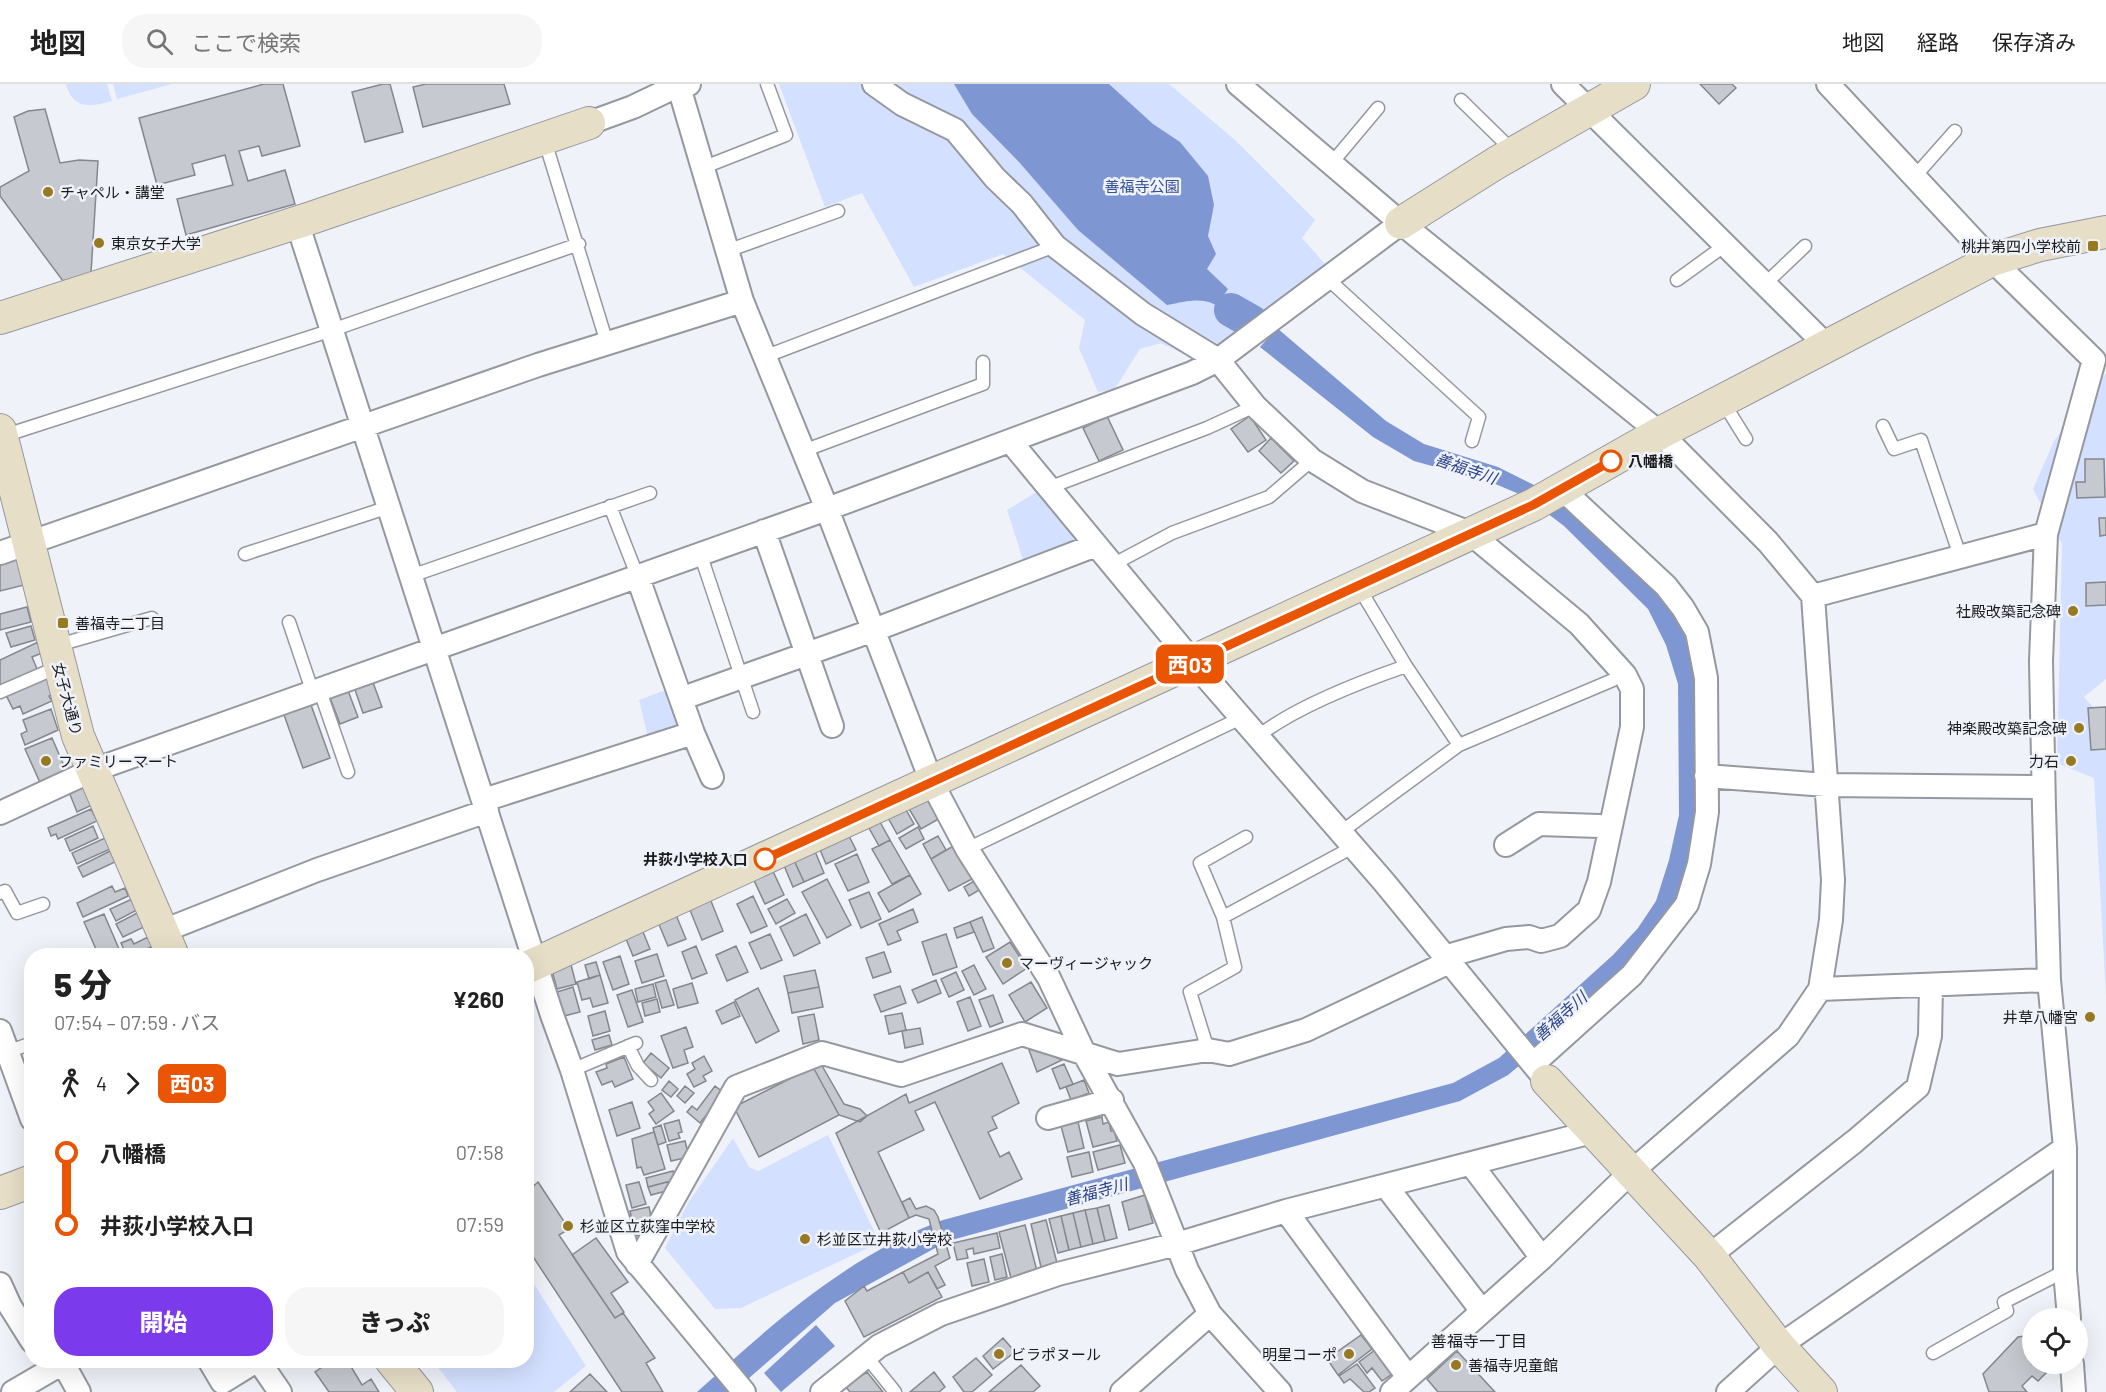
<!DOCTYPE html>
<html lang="ja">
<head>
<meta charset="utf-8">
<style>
	:root { --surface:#fff; --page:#f6f6f6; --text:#222; --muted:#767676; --line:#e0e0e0; --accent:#7c3aed }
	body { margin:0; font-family:Barlow,"Noto Sans JP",sans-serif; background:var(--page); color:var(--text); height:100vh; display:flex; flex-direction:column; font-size:22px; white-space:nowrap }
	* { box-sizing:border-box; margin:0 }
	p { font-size:20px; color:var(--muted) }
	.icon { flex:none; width:33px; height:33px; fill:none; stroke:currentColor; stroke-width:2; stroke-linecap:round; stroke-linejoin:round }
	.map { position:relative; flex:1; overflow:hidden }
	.sheet { position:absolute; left:24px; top:864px; width:510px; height:420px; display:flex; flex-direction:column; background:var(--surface); border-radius:24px; box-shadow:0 6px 24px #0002 }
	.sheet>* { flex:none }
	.badge { padding:0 12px; border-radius:9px; font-size:21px; line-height:39px }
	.buttons { position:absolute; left:2022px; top:1224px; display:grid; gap:12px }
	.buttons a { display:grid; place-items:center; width:66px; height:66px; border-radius:50%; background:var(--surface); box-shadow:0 6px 24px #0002; font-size:30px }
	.map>.badge { position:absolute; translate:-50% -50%; box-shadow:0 0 0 3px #fff }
	.legs { display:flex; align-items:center; gap:9px; height:66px; padding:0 30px; font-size:20px }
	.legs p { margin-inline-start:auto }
	.summary { display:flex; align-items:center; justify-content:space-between; height:102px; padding:0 30px }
	h1 { font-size:33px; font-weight:800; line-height:45px }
	.action { display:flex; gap:12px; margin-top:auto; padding:12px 30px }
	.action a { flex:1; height:69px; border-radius:24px; background:var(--accent); color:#fff; font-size:24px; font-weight:800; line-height:69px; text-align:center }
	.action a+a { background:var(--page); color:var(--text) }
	ul { padding:0 30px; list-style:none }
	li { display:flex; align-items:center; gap:21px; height:72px; font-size:22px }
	li i { display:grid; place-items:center; width:9px; height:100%; margin:0 8px; background:currentColor }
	li i::after { content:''; width:15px; height:15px; margin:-8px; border:4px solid; border-radius:50%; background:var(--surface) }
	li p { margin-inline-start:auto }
	li:first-child i { background:linear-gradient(#0000 50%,currentColor 0) }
	li:last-child i { background:linear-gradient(currentColor 50%,#0000 0) }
	header { display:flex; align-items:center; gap:36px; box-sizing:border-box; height:84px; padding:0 30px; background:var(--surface); border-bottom:2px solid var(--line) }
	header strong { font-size:28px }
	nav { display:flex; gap:33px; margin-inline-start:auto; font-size:21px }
	.search { width:420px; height:54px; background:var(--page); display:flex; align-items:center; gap:15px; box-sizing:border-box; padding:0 21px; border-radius:24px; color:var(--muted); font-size:22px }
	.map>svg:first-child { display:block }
</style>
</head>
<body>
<header>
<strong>地図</strong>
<div class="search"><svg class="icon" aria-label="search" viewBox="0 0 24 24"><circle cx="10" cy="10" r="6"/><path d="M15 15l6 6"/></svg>ここで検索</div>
<nav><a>地図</a><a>経路</a><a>保存済み</a></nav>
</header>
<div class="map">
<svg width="2106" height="1308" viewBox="0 0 2106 1308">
	<rect width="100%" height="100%" fill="#eff2f9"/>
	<path fill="#d3e0ff" d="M66,0H107L112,17C90,23 73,26 66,0Z
		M113,0H172L117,15Z
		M779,0H1169L1235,56L1315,136L1302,154L1332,188L1230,259L1194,275L1161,259L1140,265L1114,306L1098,308L1079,264L1085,236L1003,170L914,203L862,109L825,123Z
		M2106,289V595L2084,613L2106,638V912L2094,694L2057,679L2062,460L2033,405L2054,357Z
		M1040,406L1083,458L1024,479L1007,426Z
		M674,603L686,644L649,657L639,616Z
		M828,1051L876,1151L872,1162L741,1224L715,1225L665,1164L688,1119L733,1054L749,1083L758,1087Z
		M527,1189L586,1282L554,1308H457L433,1277L526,1276Z"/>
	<path fill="#7e97d2" d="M954,0H1109L1153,40L1180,58L1208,92L1214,121L1208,152L1216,170L1207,185L1228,205L1222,214L1232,223L1228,230C1209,211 1192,216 1167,221L1078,146L1019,78L972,30Z
		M1277,244L1386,337L1424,360L1498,383L1572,420L1663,509L1688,553L1699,595L1700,739L1680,823L1633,886L1508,991L1460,1017L948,1157L835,1219L733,1308H697C771,1241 847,1172 943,1136L1453,999L1499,974L1613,871L1638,844L1656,817L1669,776L1679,731L1678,600L1666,561L1648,525L1564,442L1526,413L1493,399L1414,377L1373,353L1260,263Z
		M816,1241L835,1262L781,1308L764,1289Z"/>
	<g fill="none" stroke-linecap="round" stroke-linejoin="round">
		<path stroke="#7e97d2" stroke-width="34" d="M1231,226L1252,238"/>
	</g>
	<path fill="#c7c9d0" stroke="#85878d" stroke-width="1.5" d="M264,0H283L300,62L262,72L259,62L239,67L248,97L285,86L295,120L186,151L177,115L233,101L225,71L192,80L195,91L157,101L139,34Z
		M383,0H390L403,48L365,58L352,8Z
		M426,0H504L510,20L423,43L413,3Z
		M1700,0H1732L1736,4L1719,20Z
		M45,25L60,79L79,76L98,77L91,189L63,197L0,112V103L29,87L14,33L28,27Z
		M1107,332L1123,366L1099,377L1083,344Z
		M1250,332L1266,356L1248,368L1231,345Z
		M1271,354L1294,377L1281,389L1259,367Z
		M2085,375H2104L2105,413L2077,414L2076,398H2085Z
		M2099,434H2106V451L2100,452Z
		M16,472L24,501L0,507V476Z
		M2106,498V521L2086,522V499Z
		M27,523L31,538L0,546V530Z
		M31,542L35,556L11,563L6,549Z
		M38,558L42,569L32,573L37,585L0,603V576Z
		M47,593L54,610L49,612L52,617L23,630L20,622L13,625L6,611Z
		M371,593L382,623L363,629L353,600Z
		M347,604L358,633L340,640L329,611Z
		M310,618L330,674L303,684L283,628Z
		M2106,623V665L2091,666L2088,624Z
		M51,625L58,646L25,661L21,650L27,647L23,636Z
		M52,654L68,691L42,703L25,665Z
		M83,702L92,721L77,728L69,708Z
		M929,711L942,733L921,745L908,723Z
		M904,722L914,740L897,750L887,732Z
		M91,725L97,737L58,755L56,750L51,752L48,744Z
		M880,738L890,756L879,762L869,744Z
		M93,742L98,754L70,767L65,755Z
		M918,743L924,755L906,765L899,754Z
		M847,748L856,766L826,780L818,761Z
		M938,752L946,766L931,775L923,760Z
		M105,754L110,765L77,780L72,769Z
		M890,756L910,791L892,800L872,765Z
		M955,761L974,794L949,807L931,775Z
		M814,765L824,789L804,798L793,774Z
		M110,767L115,778L83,793L78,783Z
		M857,770L869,798L848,807L835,780Z
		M793,774L804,798L793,803L783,779Z
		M771,783L784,811L765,820L752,792Z
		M910,791L921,810L889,828L878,809Z
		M827,795L851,841L827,854L802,808Z
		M976,796L981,805L969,812L964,803Z
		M112,802L115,808L125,804L128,812L83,833L77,819Z
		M869,808L881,835L861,844L849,816Z
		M709,812L723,847L702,856L688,821Z
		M753,812L767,842L751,849L737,820Z
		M132,815L137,826L116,837L110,825Z
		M787,815L795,829L776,840L768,825Z
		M913,825L918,838L897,847L901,856L888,861L879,840Z
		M139,828L146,842L123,853L116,840Z
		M104,830L122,872H99L84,838Z
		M806,830L820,859L794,872L780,843Z
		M676,831L686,855L668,862L658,838Z
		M982,833L994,864L983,868L970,838Z
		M970,838L974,848L957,854L954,844Z
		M641,843L650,865L633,872L624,850Z
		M770,850L782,876L761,885L749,859Z
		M946,850L957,883L933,891L922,858Z
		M148,853L153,862L133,872H127L121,859L131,855L134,860Z
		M1010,858L1027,884L1003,900L986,873Z
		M696,862L707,889L692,895L682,868Z
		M736,862L748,888L727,897L716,871Z
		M884,868L891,888L873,894L866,874Z
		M657,870L664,892L642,899L635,877Z
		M620,872L629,900L613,906L603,878Z
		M570,877L576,900L557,905L551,883Z
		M596,878L600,891L589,895L585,881Z
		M974,881L986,905L974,911L962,887Z
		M815,886L819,903L788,909L784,892Z
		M956,888L964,906L949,913L941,895Z
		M600,891L608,919L593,923L590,914L582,916L577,898Z
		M666,896L674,921L662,924L655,899Z
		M936,896L941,909L918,919L912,906Z
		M1031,898L1047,924L1025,938L1009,911Z
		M692,899L698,919L678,924L673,905Z
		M653,900L656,913L638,918L635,905Z
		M900,902L906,919L881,928L874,911Z
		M573,903L580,928L564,932L557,908Z
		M819,903L823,923L792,929L788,909Z
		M758,904L779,947L756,959L735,916Z
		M632,906L643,938L628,943L617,911Z
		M993,911L1003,938L990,943L979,916Z
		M970,913L981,942L968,947L957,918Z
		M657,915L660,928L645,932L642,919Z
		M734,918L740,932L722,940L716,927Z
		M605,927L610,947L593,952L588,932Z
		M902,929L906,946L889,950L885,932Z
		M814,930L819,956L803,960L798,933Z
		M686,943L693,963L684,966L688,979L673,984L661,952Z
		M920,944L923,960L905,964L902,947Z
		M609,951L612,961L595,966L592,956Z
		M1035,964L1062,976L1037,988L1029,966Z
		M651,969L669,984L661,994L643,979Z
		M704,972L712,987L703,992L706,997L694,1003L687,990L695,985L692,979Z
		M624,973L633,995L615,1003L612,997L602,1001L596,988L607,984L606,980Z
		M1002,979L1019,1019L992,1033L997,1044L988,1048L1000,1073L1009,1068L1022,1095L980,1115L935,1018L915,1027L924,1046L878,1068L909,1134L881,1149L836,1049L906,1010L909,1019Z
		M821,980L844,1020L860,1025L867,1032L860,1038L839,1031L813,983Z
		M1064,980L1073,1000L1060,1005L1052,985Z
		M813,983L839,1031L759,1073L734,1023Z
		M1084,996L1089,1009L1071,1016L1066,1003Z
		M669,997L678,1005L671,1013L662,1006Z
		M685,1002L694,1009L685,1019L677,1012Z
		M715,1002L724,1009L700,1039L687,1028L692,1022L697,1026Z
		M661,1009L674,1027L656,1040L649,1030L654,1026L648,1018Z
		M632,1018L640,1044L617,1052L609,1026Z
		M1102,1033L1103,1040L1109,1038L1111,1047L1114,1046L1117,1057L1093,1063L1086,1037Z
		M679,1036L682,1048L678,1049L680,1054L669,1057L664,1040Z
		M1078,1038L1084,1064L1068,1068L1061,1042Z
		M661,1041L666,1058L658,1061L653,1044Z
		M654,1048L665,1085L644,1091L641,1083L637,1084L632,1055Z
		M685,1057L689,1073L671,1077L667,1061Z
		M1120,1061L1125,1079L1098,1086L1093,1068Z
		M1089,1068L1093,1088L1072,1093L1067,1073Z
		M673,1087L675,1096L648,1103L646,1094Z
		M538,1098L569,1145L559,1151L615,1234L623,1229L655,1274L646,1279L663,1308H622L526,1162V1099L531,1104Z
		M639,1098L646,1120L632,1124L626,1101Z
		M667,1098L670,1106L651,1111L648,1103Z
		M1145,1111L1153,1139L1129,1146L1122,1118Z
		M910,1114L916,1125L926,1122L934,1126L938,1133L950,1174L935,1182L945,1201L937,1205L928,1188L909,1199L903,1188L938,1170L929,1135L916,1131L909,1134L902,1118Z
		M1109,1121L1117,1154L1105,1157L1097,1124Z
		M649,1123L652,1137L645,1139L648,1149L635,1152L630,1127Z
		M1097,1124L1105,1157L1093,1160L1085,1126Z
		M1085,1126L1093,1160L1081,1163L1073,1129Z
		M1073,1129L1081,1163L1069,1166L1061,1132Z
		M1061,1132L1069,1166L1058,1169L1049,1135Z
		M1046,1136L1057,1179L1041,1183L1031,1140Z
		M1025,1141L1037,1187L1011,1194L999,1148Z
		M997,1149L1000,1164L974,1170L973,1164L966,1166L968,1174L957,1176L953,1159Z
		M596,1154L628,1198L611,1209L624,1228L615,1234L572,1171Z
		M1002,1170L1007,1193L995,1196L990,1173Z
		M984,1175L989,1198L972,1202L967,1179Z
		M903,1188L909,1199L928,1188L942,1213L864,1253L845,1217L864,1202L867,1207Z
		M1361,1251L1372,1265L1338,1291L1327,1275Z
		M2024,1252L2032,1260V1280H2046L2048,1287L2038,1297L2032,1292L2022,1302L2027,1308H1989L1983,1290L2018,1253Z
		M1003,1254L1015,1268L993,1285L983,1272Z
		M1375,1266L1392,1290L1382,1297L1372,1284L1367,1289L1359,1278Z
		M1457,1267L1495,1308H1438L1427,1295Z
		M976,1274L992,1291L972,1308H964L953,1293Z
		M322,1276H347L362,1301L371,1295L379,1308H329L315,1288L325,1281Z
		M1357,1280L1375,1304L1369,1308H1364L1350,1295L1344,1299L1339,1292Z
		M1021,1281L1040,1302L1033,1308H989Z
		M867,1288L883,1308H850L845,1302Z
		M934,1288L945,1303L939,1308H910Z
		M590,1290L607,1308H570Z"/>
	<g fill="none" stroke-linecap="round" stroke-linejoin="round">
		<g stroke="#95989e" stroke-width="15">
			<path id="lane" d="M1461,16L1514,68
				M544,54L607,259
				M1331,80L1378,24
				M702,84L786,51L767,0
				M1916,91L1955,47
				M727,167L838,127
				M1329,196L1479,333L1472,357
				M1677,196L1724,162
				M1765,200L1805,162
				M764,273L1055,162
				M1723,318L1746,355
				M1883,342L1894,365L1921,356L1960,472
				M3,352L332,246L579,160
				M803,367L983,300V278
				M1048,404L1207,344L1255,322
				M610,422L637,491
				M700,469L753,628
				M245,470L389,423
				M1112,481L1172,449L1269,413L1312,376
				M411,492L650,409
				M1358,502L1406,582L1459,661
				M289,538L313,609
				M55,562L152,534
				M320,607L348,688
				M0,608L58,583
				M1257,653C1295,623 1360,598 1406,582
				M1341,748L1459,661L1613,596
				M967,765L1241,634
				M0,809L5,807L17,829L43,820
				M1223,833L1200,779L1246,753
				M628,962L638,982L651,996
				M1208,966L1190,908L1235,883L1223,833L1353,763
				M7,968L32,959
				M572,986L636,959
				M1933,1269L2007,1227L2004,1218L2065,1187
				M866,1272L895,1308"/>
		</g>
		<g stroke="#95989e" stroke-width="26">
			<path id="street" d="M689,0L679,3L742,217L827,425L932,699L967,765L1049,894L1085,971L1145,1079L1187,1186L1210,1230L1122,1308
				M874,0L902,20L955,46L995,94L1022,120L1055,162L1143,230L1218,276L1255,322L1312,376L1362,407L1470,449L1579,540L1625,591L1632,605V643L1599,798L1589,826L1560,852L1541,857L1529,853L1506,855L1444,873
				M1238,0L1401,139L1660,349L1768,458L1813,512L2046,450L2094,276L1992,176L1828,0
				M1563,0L1827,262
				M589,39L633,23L681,0
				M297,138L552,931L572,986L628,1168L744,1308
				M1011,358L1193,578L1384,798L1547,997
				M764,447L832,642
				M2046,450L2041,577L2044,724L2049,896L2065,1064V1187L2069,1234
				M0,469L538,281L742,217
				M637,491L693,649L712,693
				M683,614L874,546L1096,461
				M1706,692L1826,701L2043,703
				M484,716L693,649
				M0,729L91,687L827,425L1192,289L1218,276L1401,139
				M1506,761L1539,740L1599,742L1610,747
				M163,847L317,786L487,727
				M1820,905L2049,896
				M0,947L32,1035
				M1533,980L1632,891L1687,820L1699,780L1707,728L1706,594L1697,548L1683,524L1666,502L1562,405
				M1048,1034L1112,1016
				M1471,1080L1542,1174
				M1386,1102L1482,1227
				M1286,1127L1408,1293
				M1709,1172L1855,1057L1918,1003L1930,952L1931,902
				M637,1180L736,1003L822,969L901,991L1022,950L1118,980L1208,966L1229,970L1306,946L1449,878
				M0,1200L10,1222L32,1257
				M1210,1230L1280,1308
				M209,1276L222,1298L258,1276
				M258,1276L280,1308
				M63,1279L79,1308
				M2072,1280L2074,1308
				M13,1308L68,1276
				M822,1308L879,1262L941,1230L1058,1190L1177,1160L1286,1127L1592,1048
				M1392,1308L1542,1174L1630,1089L1788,952L1820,905L1831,836L1833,796L1813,512
				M1728,1308L1779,1262L2065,1064"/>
		</g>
		<g stroke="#95989e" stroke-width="34">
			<path id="secondary" d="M1401,139L1496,79L1634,0
				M0,234L311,134L589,39
				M0,346L78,652L173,872
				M526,884L1533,421L1660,349L1992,176L2040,161L2106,148
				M1547,997L1709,1172L1779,1262L1821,1308
				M0,1109L32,1097
				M391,1276L417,1308"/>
		</g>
		<use href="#lane" stroke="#fff" stroke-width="12"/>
		<use href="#street" stroke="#fff" stroke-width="22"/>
		<use href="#secondary" stroke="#e6dec6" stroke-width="32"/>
	</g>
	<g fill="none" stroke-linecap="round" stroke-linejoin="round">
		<g stroke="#fff" stroke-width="14">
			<path id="line-1" d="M765,775L1533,421L1611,377"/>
		</g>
		<use href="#line-1" stroke="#ea5504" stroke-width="9"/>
	</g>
	<g fill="#967921" stroke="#eff2f9" stroke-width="2">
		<circle cx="48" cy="108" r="6"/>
		<circle cx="99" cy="159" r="6"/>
		<rect x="2087" y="156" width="12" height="12" rx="3"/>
		<circle cx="2073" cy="527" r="6"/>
		<rect x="57" y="533" width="12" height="12" rx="3"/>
		<circle cx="2079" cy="644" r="6"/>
		<circle cx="46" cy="677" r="6"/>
		<circle cx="2071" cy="677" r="6"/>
		<circle cx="1007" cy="879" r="6"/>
		<circle cx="2090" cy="933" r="6"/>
		<circle cx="568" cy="1142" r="6"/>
		<circle cx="805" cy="1155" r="6"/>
		<circle cx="999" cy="1270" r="6"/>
		<circle cx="1349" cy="1270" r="6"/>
		<circle cx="1456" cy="1281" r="6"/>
	</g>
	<g fill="#fff" stroke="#ea5504" stroke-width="3">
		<circle cx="1611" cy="377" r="10"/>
		<circle cx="765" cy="775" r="10"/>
	</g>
	<g text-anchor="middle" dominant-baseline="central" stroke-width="5" stroke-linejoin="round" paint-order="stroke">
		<g font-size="15" fill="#344e96" stroke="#eff2f9">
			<text x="1142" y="102">善福寺公園</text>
		</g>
		<g font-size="15" fill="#1a1b1d" stroke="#eff2f9" text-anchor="start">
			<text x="60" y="108">チャペル・講堂</text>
			<text x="111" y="159">東京女子大学</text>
			<text x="2081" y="162" text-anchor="end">桃井第四小学校前</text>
			<text x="2061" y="527" text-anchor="end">社殿改築記念碑</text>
			<text x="75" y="539">善福寺二丁目</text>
			<text x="2067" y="644" text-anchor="end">神楽殿改築記念碑</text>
			<text x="58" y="677">ファミリーマート</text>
			<text x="2059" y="677" text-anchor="end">力石</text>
			<text x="1019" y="879">マーヴィージャック</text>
			<text x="2078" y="933" text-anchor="end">井草八幡宮</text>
			<text x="580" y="1142">杉並区立荻窪中学校</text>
			<text x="817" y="1155">杉並区立井荻小学校</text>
			<text x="1011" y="1270">ビラポヌール</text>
			<text x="1337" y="1270" text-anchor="end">明星コーポ</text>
			<text x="1468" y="1281">善福寺児童館</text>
		</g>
		<g font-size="15" font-weight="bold" fill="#1a1b1d" stroke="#eff2f9" text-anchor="start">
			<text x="1628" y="377">八幡橋</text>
			<text x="748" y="775" text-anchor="end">井荻小学校入口</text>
		</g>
		<g font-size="15" fill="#1a1b1d" stroke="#eff2f9">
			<text transform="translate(68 615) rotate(75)">女子大通り</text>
		</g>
		<g font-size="16" font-style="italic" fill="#294188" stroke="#eff2f9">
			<text transform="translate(1466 384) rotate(19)">善福寺川</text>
			<text transform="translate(1560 932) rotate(-42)">善福寺川</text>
			<text transform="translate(1096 1107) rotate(-15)">善福寺川</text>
		</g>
		<g font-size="16" fill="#1a1b1d" stroke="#eff2f9">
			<text x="1479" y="1256">善福寺一丁目</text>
		</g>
	</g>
</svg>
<div class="buttons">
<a><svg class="icon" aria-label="locate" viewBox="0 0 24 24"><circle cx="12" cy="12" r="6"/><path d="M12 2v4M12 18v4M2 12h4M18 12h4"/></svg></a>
</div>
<b class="badge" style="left:1190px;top:580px;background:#ea5504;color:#fff">西03</b>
<section class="sheet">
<div class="summary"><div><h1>5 分</h1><p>07:54 – 07:59 · バス</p></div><b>¥260</b></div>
<div class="legs"><svg class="icon" aria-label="walk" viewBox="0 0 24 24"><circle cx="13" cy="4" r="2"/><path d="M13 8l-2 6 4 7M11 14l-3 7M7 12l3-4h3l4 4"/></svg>4<svg class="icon" aria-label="forward" viewBox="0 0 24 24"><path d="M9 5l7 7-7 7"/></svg><b class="badge" style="background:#ea5504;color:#fff">西03</b></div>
<ul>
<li><i style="color:#ea5504"></i><b>八幡橋</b><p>07:58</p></li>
<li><i style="color:#ea5504"></i><b>井荻小学校入口</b><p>07:59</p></li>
</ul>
<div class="action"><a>開始</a><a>きっぷ</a></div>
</section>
</div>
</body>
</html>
